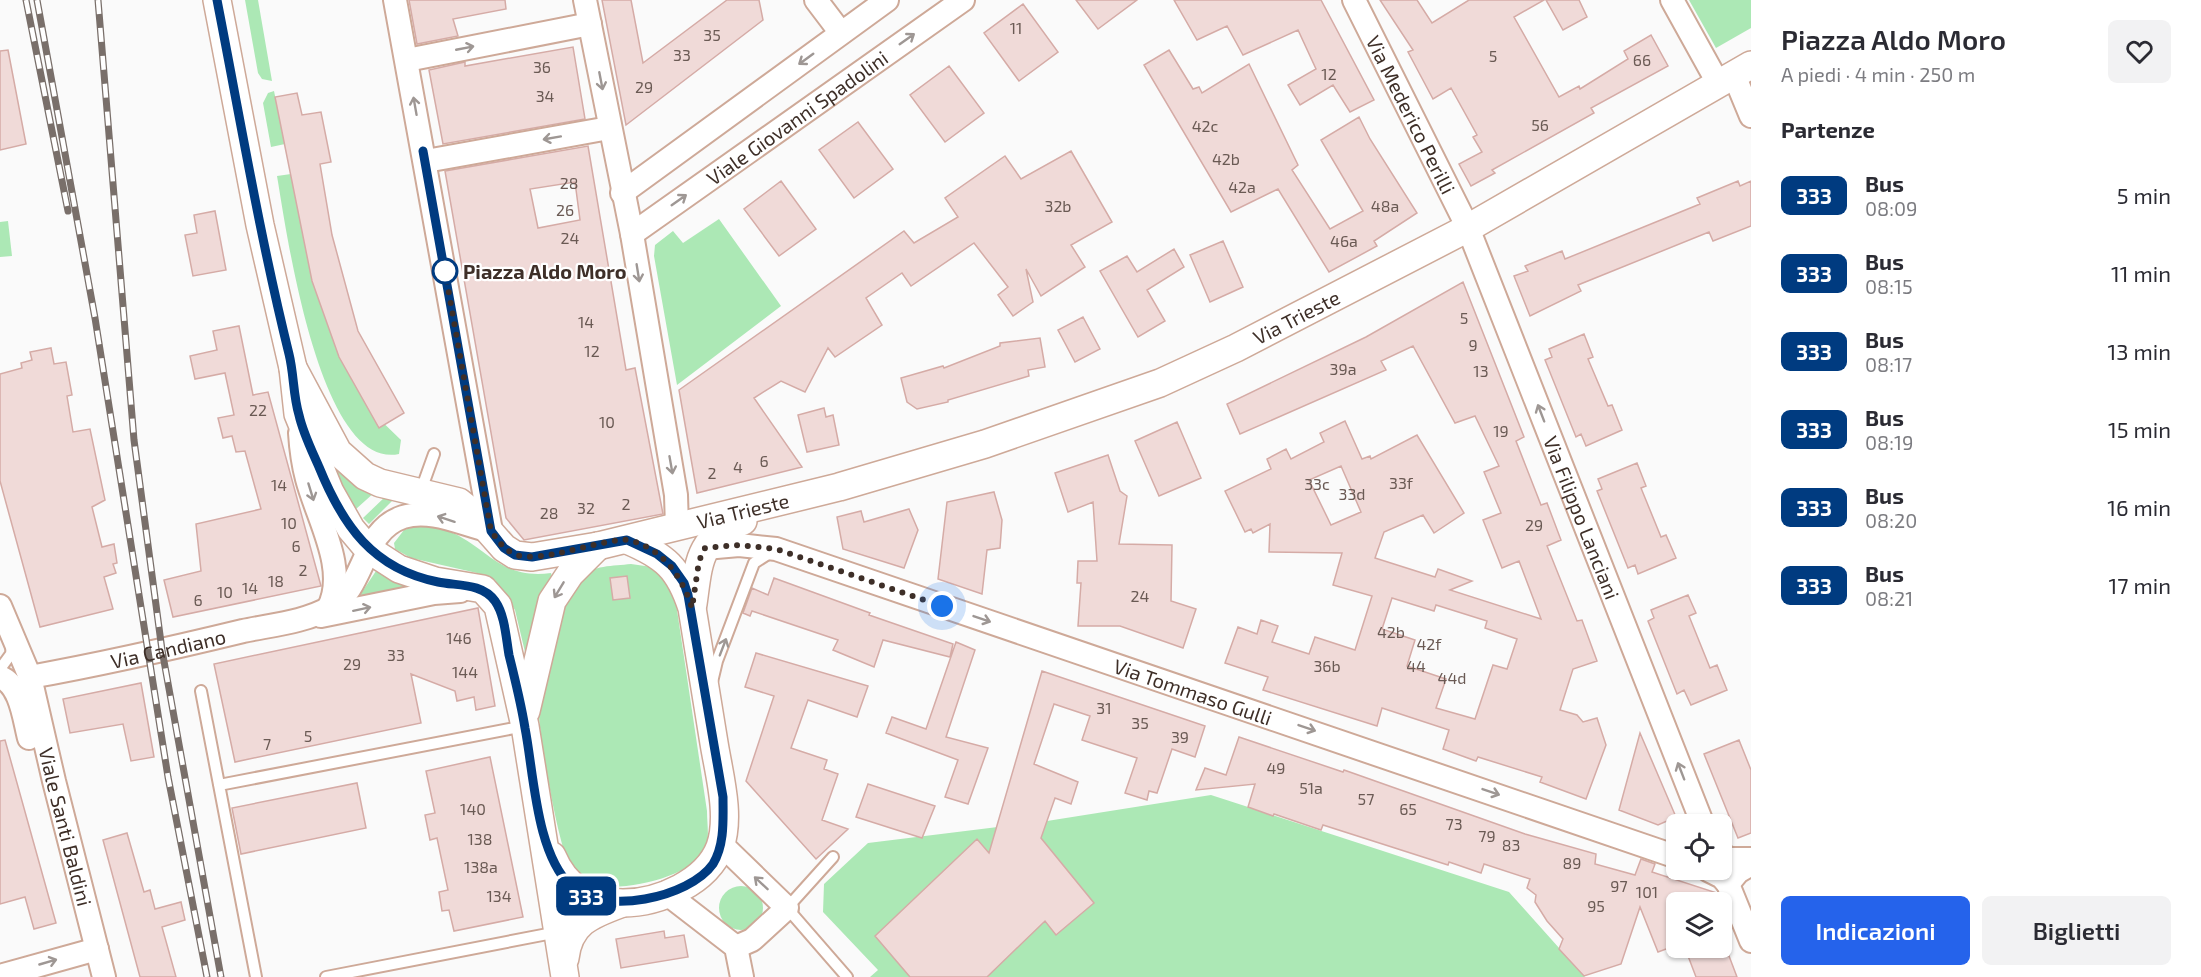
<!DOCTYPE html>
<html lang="it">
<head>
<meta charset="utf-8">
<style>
	:root { --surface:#fff; --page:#f2f2f3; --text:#2b2b33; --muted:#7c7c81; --accent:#2563eb }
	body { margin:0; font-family:"Exo 2",sans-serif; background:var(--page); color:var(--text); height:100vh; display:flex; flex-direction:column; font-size:22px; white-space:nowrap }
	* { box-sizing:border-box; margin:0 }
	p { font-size:20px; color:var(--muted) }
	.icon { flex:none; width:33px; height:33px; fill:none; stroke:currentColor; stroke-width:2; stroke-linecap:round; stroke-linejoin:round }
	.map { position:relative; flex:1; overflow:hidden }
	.sheet { display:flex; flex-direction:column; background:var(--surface); width:450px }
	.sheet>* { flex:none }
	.badge { padding:0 12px; border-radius:9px; font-size:21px; line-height:39px }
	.tools { position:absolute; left:1666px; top:814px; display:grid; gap:12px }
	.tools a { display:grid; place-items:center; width:66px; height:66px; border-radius:9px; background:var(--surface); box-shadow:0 2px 4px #0004; font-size:30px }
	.you { position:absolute; width:30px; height:30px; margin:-15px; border:4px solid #fff; border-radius:50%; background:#1a73e8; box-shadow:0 0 0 9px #1a73e833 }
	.map>.badge { position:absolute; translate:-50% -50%; box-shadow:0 0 0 3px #fff }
	h2 { padding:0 30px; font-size:22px; line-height:54px }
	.round { display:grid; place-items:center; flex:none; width:63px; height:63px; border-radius:9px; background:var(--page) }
	.headline { display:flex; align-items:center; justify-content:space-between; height:102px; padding:0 30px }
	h1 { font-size:28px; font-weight:600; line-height:45px }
	.button { display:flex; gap:12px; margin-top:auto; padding:12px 30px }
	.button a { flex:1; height:69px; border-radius:9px; background:var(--accent); color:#fff; font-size:24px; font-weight:600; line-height:69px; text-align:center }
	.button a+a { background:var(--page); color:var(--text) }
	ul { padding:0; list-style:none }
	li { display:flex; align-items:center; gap:18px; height:78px; padding:0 30px }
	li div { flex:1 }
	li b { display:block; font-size:22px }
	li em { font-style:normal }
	li .badge { min-width:66px; font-weight:700; text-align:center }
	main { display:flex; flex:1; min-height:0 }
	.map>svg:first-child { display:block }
</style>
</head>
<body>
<main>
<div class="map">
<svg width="1751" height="977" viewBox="0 0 1751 977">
	<rect width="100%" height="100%" fill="#fafafa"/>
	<path fill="#ace8b5" d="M245,0H258L272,81L262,79L258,73Z
		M1689,0H1751V28L1716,48Z
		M274,91L285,144L271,147L263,103L268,93Z
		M291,174L312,281L339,357L370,410L401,440L399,454C319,471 286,228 277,176Z
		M719,219L781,306L677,385L654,256L655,245L673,231L683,243Z
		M8,221L12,256L0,257V222Z
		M337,463L375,492L356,509L340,488L332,469Z
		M387,495L395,498L369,524L363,518Z
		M420,525C427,526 436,527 443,529C487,544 497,580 551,573L553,580L527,654L525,652L515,610L495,580L477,573L411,558L395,549L394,543L404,530Z
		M631,564L652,567L674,590L707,811C707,823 710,840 705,851C690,880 593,902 573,873C559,853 541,744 539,717C537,692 560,593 578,578C593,565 613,566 631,564Z
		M376,571L411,588L350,604L360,595Z
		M1211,795L1509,892L1585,977H870L878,970L823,912L824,884L868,843L1047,821Z
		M719 908a22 22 0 1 1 44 0a22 22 0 1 1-44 0Z"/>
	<path fill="#f0dad8" stroke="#d5aba6" stroke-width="1.5" fill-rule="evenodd" d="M409,0H505L506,9L453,19L458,36L417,44Z
		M602,0H631L643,63L727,0H759L763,20L626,125Z
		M1076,0H1137L1098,29Z
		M1174,0H1321L1374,100L1350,112L1333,85L1300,105L1288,85L1316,69L1298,30L1243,55L1227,26L1197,40Z
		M1380,0H1417L1432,23L1469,0H1544L1514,17L1559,97L1579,86L1580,89L1628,59L1624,51L1651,35L1668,66L1591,108L1594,113L1492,170L1495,173L1471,186L1459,164L1482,152L1473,137L1477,135L1451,88L1433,99L1408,52L1413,50Z
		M1546,0H1579L1587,17L1563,30Z
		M1023,4L1058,52L1019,81L984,33Z
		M573,47L585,119L443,144L429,70L465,62V66Z
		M8,50L26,144L0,150V51Z
		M1169,50L1193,89L1199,87L1202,93L1249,64L1298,165L1292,170L1330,229L1363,211L1321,140L1359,117L1370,139L1417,213L1374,241L1377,246L1329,272L1278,189L1231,212L1144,65Z
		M949,66L984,113L945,142L910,95Z
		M297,93L302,115L321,112L331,162L320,164L332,235L358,331L404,413L379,428L339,357L312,281L275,97Z
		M858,122L893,169L854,198L819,150Z
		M588,146L626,370L635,368L663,514L524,540L506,518L445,171ZM575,182L580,220L538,228L530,189Z
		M1071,151L1112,222L1071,245L1085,267L1041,296L1026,269L1033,302L1013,316L998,295L1008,287L974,243L911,286L902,273L866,298L882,325L835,357L828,348L805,392L781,381L754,398L802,467L697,493L679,390L904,231L914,243L958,217L945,198L1005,156L1021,179Z
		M781,181L816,229L779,256L744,209Z
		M1738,181L1740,186L1751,181V226L1713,241L1709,232L1578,285L1581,291L1530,316L1514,276L1528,271L1525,266L1562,251L1565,259L1700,204L1697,198Z
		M215,211L226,270L193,276L185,235L197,233L194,215Z
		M1223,241L1243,287L1210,302L1190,255Z
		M1174,249L1184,267L1147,290L1165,321L1138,337L1100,271L1127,256L1137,272Z
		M1463,282L1524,437L1516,441L1541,505L1547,503L1561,540L1547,546L1577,621L1582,620L1597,661L1573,669L1560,710L1577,715L1583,722L1597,718L1606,745L1586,799L1540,782L1542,777L1478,757L1476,761L1443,749L1449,730L1382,708L1377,726L1263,690L1268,677L1225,663L1238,627L1257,634L1261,620L1278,626L1272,642L1309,654L1315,637L1355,650L1372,596L1333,585L1342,553L1269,552L1270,524L1253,533L1251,529L1245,532L1225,491L1271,469L1267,459L1286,449L1291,459L1324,442L1320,433L1345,421L1362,459L1370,456L1371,459L1417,435L1464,513L1434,533L1423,515L1384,532L1375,558L1435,577L1438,569L1472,581L1450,590L1541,619L1519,561L1502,568L1483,520L1501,513L1484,472L1499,466L1475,416L1455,423L1413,346L1381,361L1386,370L1240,434L1227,404L1366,337ZM1341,466L1361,512L1331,525L1309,480ZM1392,598L1434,611L1436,605L1487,621L1485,628L1517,639L1507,669L1493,665L1475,719L1436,708L1446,679L1407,666L1415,640L1382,629Z
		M1083,317L1100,349L1075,362L1058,330Z
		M239,326L253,395L268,392L321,586L173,617L164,580L201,571L196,524L261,509L245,451L236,452L232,436L223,438L218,418L234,415L225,373L195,379L190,356L217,350L213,331Z
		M1584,334L1593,357L1588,359L1608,406L1612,405L1622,430L1586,446L1581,434L1576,437L1545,360L1552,357L1549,349Z
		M1040,338L1045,367L1028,370L1029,376L948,400V402L917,409L907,402L901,378L943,366L944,368L1000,346V343Z
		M51,348L54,364L66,362L72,395L67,396L73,432L90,429L105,500L92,507L102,547L114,544L117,563L113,564L116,573L104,577L113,609L40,627L0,481V374L22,368L21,363L32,360L30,352Z
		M824,408L826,417L833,415L839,445L807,452L798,415Z
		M1177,422L1201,478L1159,496L1135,441Z
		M1108,455L1120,491L1127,496L1119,544L1172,545L1171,601L1196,609L1183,648L1120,626H1078L1081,583H1077L1078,561H1097L1093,502L1068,512L1055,473Z
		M1637,463L1646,486L1641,488L1661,537L1666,535L1676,558L1638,574L1635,565L1628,568L1597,491L1602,489L1598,479Z
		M994,492L1002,520L1000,548L987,550L982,594L938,579L947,502Z
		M909,509L918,530L904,568L843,549L837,517L861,511L864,522Z
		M627,576L630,598L613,600L610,578Z
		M774,578L870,613L869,615L953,644L950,657L883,640L874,667L833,650L838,640L752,611L750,616L743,613L752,588L768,595Z
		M1688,595L1696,613L1689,616L1710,668L1717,665L1727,690L1691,705L1684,690L1677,694L1648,621L1654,618L1651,610Z
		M478,608L495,706L476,710L474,697L457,701L455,691L411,674L421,723L235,762L214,664Z
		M956,642L975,650L946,737L988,748L968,804L945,797L958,760L886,733L892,717L926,729Z
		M756,653L868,686L857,717L808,700L791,748L827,760L824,769L838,774L822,820L848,829L816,859L746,781L774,696L745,687Z
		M1042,671L1205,726L1195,757L1172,749L1157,793L1149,791L1147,800L1125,793L1137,758L1082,740L1090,716L1054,704L1034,764L1078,782L1071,804L1055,798L1041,838L1094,903L1056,935L1045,921L987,977H910L875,936L977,839L989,853Z
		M141,683L154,757L131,761L123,724L70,733L63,699Z
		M1640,733L1676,817L1658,825L1619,810Z
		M1239,737L1343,772L1344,770L1525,834L1596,854L1595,864L1635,875L1641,859L1655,864L1652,872L1717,893L1721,903H1677V945L1658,952L1640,907L1621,964L1584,976L1559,949L1563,939L1547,921L1535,902L1536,895L1527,888L1530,879L1484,864L1481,873L1449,862L1448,865L1323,825L1321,830L1274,814L1273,816L1248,807L1255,784L1196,790L1205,768L1226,775Z
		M5,740L56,923L34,929L25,897L0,904V741Z
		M1739,740L1751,770V833L1738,838L1704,754Z
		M490,757L523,917L454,931L449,910L442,911L439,892L448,890L437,838L430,840L425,815L435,813L426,771Z
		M357,783L366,828L241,854L232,808Z
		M868,784L935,806L922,838L856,817Z
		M127,833L144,892L150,890L155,909L181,902L185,920L162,927L176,977H140L103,840Z
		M664,931L665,938L684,935L688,957L621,968L616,939Z
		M1685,948H1726L1737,977H1696Z"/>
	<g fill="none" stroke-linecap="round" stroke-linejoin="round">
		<g stroke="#cea998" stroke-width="14">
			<path id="service" d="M420,493L434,454
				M0,669L11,654L12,645
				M712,682L717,661L754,563L771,552
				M201,691L256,977
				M219,785L525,726
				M833,857L787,908L847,977
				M326,977L558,932"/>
		</g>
		<g stroke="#cea998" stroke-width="26">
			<g id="minor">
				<path d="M585,0L632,234L676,495L677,527"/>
				<path d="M816,0L841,33"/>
				<path id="s1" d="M1354,0L1468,228L1703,825"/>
				<path d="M1672,0L1718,83"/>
				<path d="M407,60L590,24"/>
				<path d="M1734,75L1751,116"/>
				<path d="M426,161L609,128"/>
				<path d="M622,193L887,0"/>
				<path id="s2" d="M632,234L963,0"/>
				<path d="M300,433C301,449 303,464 307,479C317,518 349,570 328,609"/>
				<path id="s3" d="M705,548L739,545L776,549L1677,857"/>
				<path id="s4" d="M0,606L30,677L54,781L104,977"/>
				<path d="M321,616L434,593L460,591"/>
				<path d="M0,677C21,685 24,719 29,738"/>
				<path id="s5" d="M30,677C102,664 173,648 243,631C271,625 306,622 331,607C366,586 361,531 403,517C432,508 463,525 491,531L395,0"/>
				<path d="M721,844L787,908L752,940L736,947"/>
				<path d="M1722,855L1730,859H1751"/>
				<path d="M1708,870L1722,877L1728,884L1751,941"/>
				<path d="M1728,884L1738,872L1751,864"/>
				<path d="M666,893L736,947L742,977"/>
				<path d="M0,976L97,949"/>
			</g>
		</g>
		<g stroke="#cea998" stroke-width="30">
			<g id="tertiary">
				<path d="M217,0L260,225L293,368L298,414L330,492L351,529L368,549L399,569L435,581L483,589L498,606L525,726L565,977"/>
				<path id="s6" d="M293,368L338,452L365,476L380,483L459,502L474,514L504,548L515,555L532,557L598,546L839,487L985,444L1160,383L1236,348L1468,228L1751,65"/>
				<path d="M693,604C699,561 698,538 743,521"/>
				<path d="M526,711L552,601L570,574L598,546"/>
				<path d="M552,856C565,887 589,903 623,903C659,903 707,882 720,847C731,816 719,774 714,743C707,698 699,653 692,608C679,568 665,556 627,540"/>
				<path d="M565,958C569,923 590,915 620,904"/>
			</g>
		</g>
		<use href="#service" stroke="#fff" stroke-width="10"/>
		<use href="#minor" stroke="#fff" stroke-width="22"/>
		<use href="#tertiary" stroke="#fff" stroke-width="27"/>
		<g stroke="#796f6a" stroke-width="7">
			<path id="rail" d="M26,0L68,211
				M37,0L95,318L168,777L207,977
				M98,0L134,440L162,650L221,977"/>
		</g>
		<use href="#rail" stroke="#fff" stroke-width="4.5" stroke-dasharray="14" stroke-linecap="butt"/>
	</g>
	<defs><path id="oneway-shaft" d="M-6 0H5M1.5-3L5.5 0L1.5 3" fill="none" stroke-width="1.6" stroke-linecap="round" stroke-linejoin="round" transform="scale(1.5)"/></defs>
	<g stroke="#9e9794">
		<use href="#oneway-shaft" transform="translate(907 39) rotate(-35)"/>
		<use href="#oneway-shaft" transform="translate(465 48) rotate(-11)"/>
		<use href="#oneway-shaft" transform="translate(806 59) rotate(144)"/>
		<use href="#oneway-shaft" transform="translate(601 81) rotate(79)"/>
		<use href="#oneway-shaft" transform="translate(415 106) rotate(-100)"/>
		<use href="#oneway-shaft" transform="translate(552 138) rotate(170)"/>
		<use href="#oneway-shaft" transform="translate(679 200) rotate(-35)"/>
		<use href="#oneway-shaft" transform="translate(638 273) rotate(81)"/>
		<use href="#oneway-shaft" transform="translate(1541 413) rotate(-111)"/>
		<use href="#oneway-shaft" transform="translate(671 465) rotate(80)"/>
		<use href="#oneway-shaft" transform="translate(311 492) rotate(73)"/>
		<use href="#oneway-shaft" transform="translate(446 519) rotate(-162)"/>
		<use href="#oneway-shaft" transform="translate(559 590) rotate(121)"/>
		<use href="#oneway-shaft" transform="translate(362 609) rotate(-12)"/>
		<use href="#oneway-shaft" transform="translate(982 619) rotate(19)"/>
		<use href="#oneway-shaft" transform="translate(723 647) rotate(-69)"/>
		<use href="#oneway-shaft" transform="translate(1307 728) rotate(19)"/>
		<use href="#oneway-shaft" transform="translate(1681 771) rotate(-111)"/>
		<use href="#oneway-shaft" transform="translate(1491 792) rotate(19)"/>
		<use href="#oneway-shaft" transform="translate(761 883) rotate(-137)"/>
		<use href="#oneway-shaft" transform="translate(48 962) rotate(-16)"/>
	</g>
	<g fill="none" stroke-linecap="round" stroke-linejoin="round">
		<g stroke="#fff" stroke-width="14">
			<path id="line" d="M217,0C240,118 260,237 289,354C294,374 293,395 299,415C303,433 312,451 319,467C343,526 373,569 438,582C458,586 482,583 495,601C505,615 506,638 509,655C515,679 521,703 525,728C534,774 536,853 571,886C603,916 689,898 713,864C725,844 723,819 723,797L688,595L684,583L672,566L657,554L627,540L532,557L515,555L504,548L491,531L423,151"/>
		</g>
		<use href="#line" stroke="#003b80" stroke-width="9"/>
		<path stroke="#3e2f28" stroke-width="6" stroke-dasharray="0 10.8" d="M445,271L491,531C498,540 503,549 514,554C526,559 542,556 555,554C569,551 618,538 628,540C663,548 682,577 692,608L699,561L705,548L739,545L776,549L942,606"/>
	</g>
	<circle fill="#fff" stroke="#003b80" stroke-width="3" cx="445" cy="271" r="12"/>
	<g text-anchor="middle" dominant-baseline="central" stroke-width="4.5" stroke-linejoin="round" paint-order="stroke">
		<g font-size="16" fill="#6a5a54">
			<text x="1016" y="27">11</text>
			<text x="712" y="34">35</text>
			<text x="682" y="54">33</text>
			<text x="1493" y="55">5</text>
			<text x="1642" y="59">66</text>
			<text x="542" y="66">36</text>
			<text x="1329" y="73">12</text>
			<text x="644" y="86">29</text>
			<text x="545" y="95">34</text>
			<text x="1540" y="124">56</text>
			<text x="1205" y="125">42c</text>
			<text x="1226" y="158">42b</text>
			<text x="569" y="182">28</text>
			<text x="1242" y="186">42a</text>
			<text x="1058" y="205">32b</text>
			<text x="1385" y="205">48a</text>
			<text x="565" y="209">26</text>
			<text x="570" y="237">24</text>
			<text x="1344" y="240">46a</text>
			<text x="1464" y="317">5</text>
			<text x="586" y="321">14</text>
			<text x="1473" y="344">9</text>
			<text x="592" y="350">12</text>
			<text x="1343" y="368">39a</text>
			<text x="1481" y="370">13</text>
			<text x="258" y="409">22</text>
			<text x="607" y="421">10</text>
			<text x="1501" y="430">19</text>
			<text x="764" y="460">6</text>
			<text x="738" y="466">4</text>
			<text x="712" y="472">2</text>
			<text x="1401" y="482">33f</text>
			<text x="1317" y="483">33c</text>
			<text x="279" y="484">14</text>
			<text x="1352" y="493">33d</text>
			<text x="626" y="503">2</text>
			<text x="586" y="507">32</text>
			<text x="549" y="512">28</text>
			<text x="289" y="522">10</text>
			<text x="1534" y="524">29</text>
			<text x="296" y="545">6</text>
			<text x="303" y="569">2</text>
			<text x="276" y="580">18</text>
			<text x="250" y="587">14</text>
			<text x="225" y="591">10</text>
			<text x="1140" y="595">24</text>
			<text x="198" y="599">6</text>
			<text x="1391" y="631">42b</text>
			<text x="459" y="637">146</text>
			<text x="1429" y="643">42f</text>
			<text x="396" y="654">33</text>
			<text x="352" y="663">29</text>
			<text x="1327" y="665">36b</text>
			<text x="1416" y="665">44</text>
			<text x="465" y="671">144</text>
			<text x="1452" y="677">44d</text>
			<text x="1104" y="707">31</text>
			<text x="1140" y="722">35</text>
			<text x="308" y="735">5</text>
			<text x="1180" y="736">39</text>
			<text x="267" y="743">7</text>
			<text x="1276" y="767">49</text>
			<text x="1311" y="787">51a</text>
			<text x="1366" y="798">57</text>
			<text x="473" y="808">140</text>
			<text x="1408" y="808">65</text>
			<text x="1454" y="823">73</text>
			<text x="1487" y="835">79</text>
			<text x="480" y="838">138</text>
			<text x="1511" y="844">83</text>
			<text x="1572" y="862">89</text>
			<text x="481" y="866">138a</text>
			<text x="1619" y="885">97</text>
			<text x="1647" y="891">101</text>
			<text x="499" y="895">134</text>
			<text x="1596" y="905">95</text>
		</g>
		<g font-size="20" fill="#3e2f28" stroke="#fff">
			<text stroke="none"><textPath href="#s1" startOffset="128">Via Mederico Perilli</textPath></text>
			<text stroke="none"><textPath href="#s2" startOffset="202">Viale Giovanni Spadolini</textPath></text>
			<text stroke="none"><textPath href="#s6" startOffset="1128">Via Trieste</textPath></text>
			<text stroke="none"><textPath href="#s6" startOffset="540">Via Trieste</textPath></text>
			<text stroke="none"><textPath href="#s1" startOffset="566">Via Filippo Lanciani</textPath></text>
			<text stroke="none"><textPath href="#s5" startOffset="141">Via Candiano</textPath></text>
			<text stroke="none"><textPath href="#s3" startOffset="512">Via Tommaso Gulli</textPath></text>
			<text stroke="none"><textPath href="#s4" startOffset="231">Viale Santi Baldini</textPath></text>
		</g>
		<g font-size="20" font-weight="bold" fill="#3e2f28" stroke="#fff" text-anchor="start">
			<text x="463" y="271">Piazza Aldo Moro</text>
		</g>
	</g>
</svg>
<div class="tools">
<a><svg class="icon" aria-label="locate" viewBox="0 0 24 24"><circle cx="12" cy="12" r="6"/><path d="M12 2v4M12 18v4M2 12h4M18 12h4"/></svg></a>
<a><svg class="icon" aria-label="layers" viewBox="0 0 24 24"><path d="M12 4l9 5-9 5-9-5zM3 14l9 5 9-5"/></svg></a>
</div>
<div class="you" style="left:942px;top:606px"></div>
<b class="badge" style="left:586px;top:896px;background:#003b80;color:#fff">333</b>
</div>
<section class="sheet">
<div class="headline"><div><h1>Piazza Aldo Moro</h1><p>A piedi · 4 min · 250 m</p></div><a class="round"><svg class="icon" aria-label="heart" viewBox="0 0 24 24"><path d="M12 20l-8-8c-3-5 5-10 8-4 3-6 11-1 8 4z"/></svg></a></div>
<h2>Partenze</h2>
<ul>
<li><span class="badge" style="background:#003b80;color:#fff">333</span><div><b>Bus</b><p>08:09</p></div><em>5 min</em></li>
<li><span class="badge" style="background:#003b80;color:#fff">333</span><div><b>Bus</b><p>08:15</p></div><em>11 min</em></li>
<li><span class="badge" style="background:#003b80;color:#fff">333</span><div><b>Bus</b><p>08:17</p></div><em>13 min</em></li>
<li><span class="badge" style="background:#003b80;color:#fff">333</span><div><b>Bus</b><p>08:19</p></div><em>15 min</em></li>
<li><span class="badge" style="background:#003b80;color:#fff">333</span><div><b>Bus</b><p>08:20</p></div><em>16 min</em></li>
<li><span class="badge" style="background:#003b80;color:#fff">333</span><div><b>Bus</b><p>08:21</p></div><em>17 min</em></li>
</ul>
<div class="button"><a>Indicazioni</a><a>Biglietti</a></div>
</section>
</main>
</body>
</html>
